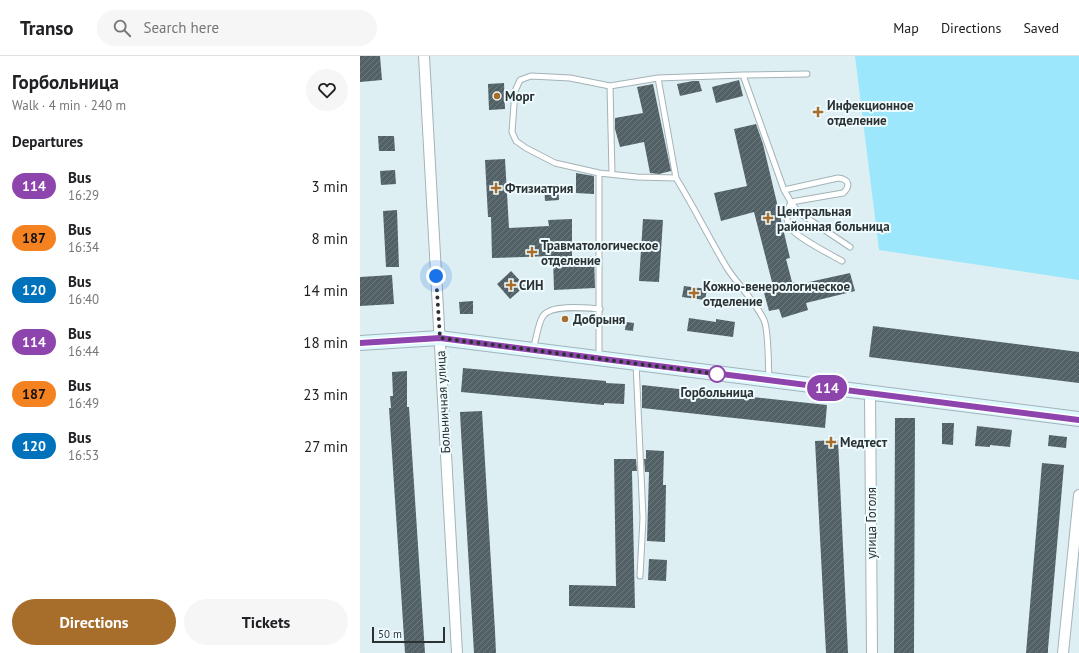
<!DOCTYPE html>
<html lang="en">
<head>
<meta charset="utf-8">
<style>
	:root { --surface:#fff; --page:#f6f6f6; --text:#202124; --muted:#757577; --line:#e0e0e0; --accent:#a66d2b }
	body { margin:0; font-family:"PT Sans",sans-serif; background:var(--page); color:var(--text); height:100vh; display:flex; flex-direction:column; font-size:15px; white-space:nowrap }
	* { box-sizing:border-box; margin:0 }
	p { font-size:13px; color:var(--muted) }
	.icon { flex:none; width:22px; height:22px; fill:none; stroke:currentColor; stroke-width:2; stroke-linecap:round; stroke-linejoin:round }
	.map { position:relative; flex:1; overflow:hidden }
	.side { display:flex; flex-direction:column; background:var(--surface); width:360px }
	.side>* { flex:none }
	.badge { padding:0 8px; border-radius:13px; font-size:14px; line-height:26px }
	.scale { position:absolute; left:12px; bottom:10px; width:73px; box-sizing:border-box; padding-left:4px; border:2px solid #2c3234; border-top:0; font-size:11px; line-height:14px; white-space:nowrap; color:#2c3234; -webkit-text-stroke:3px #eefbff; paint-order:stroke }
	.you { position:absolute; width:20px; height:20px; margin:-10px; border:3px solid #fff; border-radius:50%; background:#1a73e8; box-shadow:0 0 0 6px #1a73e833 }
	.map>.badge { position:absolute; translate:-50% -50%; box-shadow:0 0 0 2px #fff }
	h2 { padding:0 12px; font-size:15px; line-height:36px }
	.round { display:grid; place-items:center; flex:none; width:42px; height:42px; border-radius:21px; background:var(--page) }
	.head { display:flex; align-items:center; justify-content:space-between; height:68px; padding:0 12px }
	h1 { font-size:19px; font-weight:700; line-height:30px }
	.button { display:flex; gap:8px; margin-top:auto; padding:8px 12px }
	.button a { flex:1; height:46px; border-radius:24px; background:var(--accent); color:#fff; font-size:16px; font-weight:700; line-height:46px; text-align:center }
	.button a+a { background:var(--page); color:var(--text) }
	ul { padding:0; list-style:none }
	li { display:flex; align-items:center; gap:12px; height:52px; padding:0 12px }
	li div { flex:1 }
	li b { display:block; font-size:15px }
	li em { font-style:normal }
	li .badge { min-width:44px; font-weight:700; text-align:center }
	header { display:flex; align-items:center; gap:24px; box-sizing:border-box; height:56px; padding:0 20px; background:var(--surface); border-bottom:1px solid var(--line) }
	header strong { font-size:19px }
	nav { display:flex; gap:22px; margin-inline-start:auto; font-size:14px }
	.search { width:280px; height:36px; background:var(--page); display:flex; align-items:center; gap:10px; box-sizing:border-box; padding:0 14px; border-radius:22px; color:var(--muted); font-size:15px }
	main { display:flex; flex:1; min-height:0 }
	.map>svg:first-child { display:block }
</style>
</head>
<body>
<header>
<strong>Transo</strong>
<div class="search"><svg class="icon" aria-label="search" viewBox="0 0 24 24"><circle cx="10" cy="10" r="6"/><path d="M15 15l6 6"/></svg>Search here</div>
<nav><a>Map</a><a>Directions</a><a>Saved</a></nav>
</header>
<main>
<section class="side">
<div class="head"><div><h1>Горбольница</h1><p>Walk · 4 min · 240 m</p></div><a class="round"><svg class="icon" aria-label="heart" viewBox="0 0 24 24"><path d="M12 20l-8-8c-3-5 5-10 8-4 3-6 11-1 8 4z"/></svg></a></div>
<h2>Departures</h2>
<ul>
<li><span class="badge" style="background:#8e44ad;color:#fff">114</span><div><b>Bus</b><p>16:29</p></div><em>3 min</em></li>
<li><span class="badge" style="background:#f58220;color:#111">187</span><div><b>Bus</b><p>16:34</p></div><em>8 min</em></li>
<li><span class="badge" style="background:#0072bc;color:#fff">120</span><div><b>Bus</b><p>16:40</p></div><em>14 min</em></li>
<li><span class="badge" style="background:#8e44ad;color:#fff">114</span><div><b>Bus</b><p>16:44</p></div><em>18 min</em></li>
<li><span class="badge" style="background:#f58220;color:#111">187</span><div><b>Bus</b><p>16:49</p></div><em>23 min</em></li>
<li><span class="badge" style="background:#0072bc;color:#fff">120</span><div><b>Bus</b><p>16:53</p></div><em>27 min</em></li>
</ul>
<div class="button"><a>Directions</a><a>Tickets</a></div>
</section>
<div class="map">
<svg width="719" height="597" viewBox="0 0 719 597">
	<defs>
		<pattern id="building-hatch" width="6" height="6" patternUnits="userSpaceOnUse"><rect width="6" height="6" fill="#526165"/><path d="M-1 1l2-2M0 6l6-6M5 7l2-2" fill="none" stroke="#6e797c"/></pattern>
	</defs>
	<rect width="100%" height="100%" fill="#deeff3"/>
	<path fill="#9ce7fb" d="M495,0H719V224L519,194Z"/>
	<path fill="url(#building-hatch)" d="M0,0H20L22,24L0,26Z
		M379,24L383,40L356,47L352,31Z
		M333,25H339L342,35L320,40L317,28Z
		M144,27L145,53L129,54L128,28Z
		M293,28L311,115L299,118L290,117L284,86L260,91L255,73V62L283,57L277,31Z
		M396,68L403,88L430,202L426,203L432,226L440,228L490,217L495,235L446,247L448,254L422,262L419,253L409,255L403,233L413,230L394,156L361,165L354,137L387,130L374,73Z
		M18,80H34L35,95H19Z
		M145,103L149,172L189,170L188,164L212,163V201L234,200L235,232L194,234L193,200L132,202L131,161H128L125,104Z
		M35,114L36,128L21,129L20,115Z
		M216,117L234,120V138L216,137Z
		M198,128L199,144L185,145L184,129Z
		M37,154L39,211H26L23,155Z
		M283,163L303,164L299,226L279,225Z
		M151,215L165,230L150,243L137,228Z
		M32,219L34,248L0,250V221Z
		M324,230L347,233L345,244L322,241Z
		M113,245V258H100L99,246Z
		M329,262L356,266V263L375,266L373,281L327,275Z
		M266,266L274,267L273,275L265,274Z
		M513,270L719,296V327L509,301Z
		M103,312L246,325V327L265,328L264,348L244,347V349L101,336Z
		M47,315V351H49L65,597H45L29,352H31L30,340H33L32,316Z
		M282,329L467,349L465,372L282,352Z
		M122,355L135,575L136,597H114L101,376L100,356Z
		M535,362H555L554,597H534Z
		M582,367H594L593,389L582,388Z
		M617,370L652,374L650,391L630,389V391L615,390Z
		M689,379L707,381L706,392L688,390Z
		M478,384L488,597H466L455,385Z
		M286,394L304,395L303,429H306L305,486L287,485L289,416H285L284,403H286Z
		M254,403H276L277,415H272L275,552L209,550V529L256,530Z
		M682,407L704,409L688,593V597H666Z
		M289,503L307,504L306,525L288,524Z"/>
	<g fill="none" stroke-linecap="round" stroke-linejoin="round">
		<g stroke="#a3b3b7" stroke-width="7">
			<path id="lane" d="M383,19L447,18
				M298,22L316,122
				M250,30L252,118
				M239,117L195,107L166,92L156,85L152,76L155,35L160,24L171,20L210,22L250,30L298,22L383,19L424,134L431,146L438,156L490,191
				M424,134L478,122C489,123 491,130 483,137L431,146C428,152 426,161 428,168C431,179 470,198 482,205
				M173,293C176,285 178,267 183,260C191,248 226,252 240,253
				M239,302V117L277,121L316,122C334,151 349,182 367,212C378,229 395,245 404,264C409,275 408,309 409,322
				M276,307L283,462L280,520"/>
		</g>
		<g stroke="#a3b3b7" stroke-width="12">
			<path id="street" d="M64,0L97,597
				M510,337L512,597
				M703,597L719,439"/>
		</g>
		<g stroke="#a3b3b7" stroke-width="16">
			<path id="secondary" d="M0,287L79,282L719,363"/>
		</g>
		<use href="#lane" stroke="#fff" stroke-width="5"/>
		<use href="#street" stroke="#fff" stroke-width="10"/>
		<use href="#secondary" stroke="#ddf8fe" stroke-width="14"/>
	</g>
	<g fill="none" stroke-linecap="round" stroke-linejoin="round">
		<g stroke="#fff" stroke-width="9">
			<path id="line" d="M0,287L80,282L719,364"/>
		</g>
		<use href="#line" stroke="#8e44ad" stroke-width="6"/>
		<path stroke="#2c3234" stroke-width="4" stroke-dasharray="0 7.2" d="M76,220L80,282L364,319L357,318"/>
	</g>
	<g fill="#a66d2b" stroke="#eefbff" stroke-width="1.5">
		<circle cx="137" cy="40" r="4"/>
		<path d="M456 50h4v4h4v4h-4v4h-4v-4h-4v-4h4z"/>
		<path d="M134 126h4v4h4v4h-4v4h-4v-4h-4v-4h4z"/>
		<path d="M406 156h4v4h4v4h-4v4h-4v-4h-4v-4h4z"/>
		<path d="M170 190h4v4h4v4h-4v4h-4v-4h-4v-4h4z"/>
		<path d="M149 223h4v4h4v4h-4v4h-4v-4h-4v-4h4z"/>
		<path d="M332 231h4v4h4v4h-4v4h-4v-4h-4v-4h4z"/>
		<circle cx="205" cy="263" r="4"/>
		<path d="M469 380h4v4h4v4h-4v4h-4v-4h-4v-4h4z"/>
	</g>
	<circle fill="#fff" stroke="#8e44ad" stroke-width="2" cx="357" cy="318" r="8"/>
	<g text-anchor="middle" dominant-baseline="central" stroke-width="4" stroke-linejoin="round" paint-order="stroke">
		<g font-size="13" font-weight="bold" fill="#2c3234" stroke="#eefbff" text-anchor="start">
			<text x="145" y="40">Морг</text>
			<text x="467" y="49">Инфекционное<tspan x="467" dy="15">отделение</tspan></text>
			<text x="145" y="132">Фтизиатрия</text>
			<text x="417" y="155">Центральная<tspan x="417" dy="15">районная больница</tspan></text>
			<text x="181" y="189">Травматологическое<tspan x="181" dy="15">отделение</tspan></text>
			<text x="159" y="229">СИН</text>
			<text x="343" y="230">Кожно-венерологическое<tspan x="343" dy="15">отделение</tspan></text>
			<text x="213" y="263">Добрыня</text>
			<text x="480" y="386">Медтест</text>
		</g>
		<g font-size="13" font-weight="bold" fill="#2c3234" stroke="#eefbff">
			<text x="357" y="336">Горбольница</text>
		</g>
		<g font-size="13" fill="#2c3234" stroke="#eefbff">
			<text transform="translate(83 346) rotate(-93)">Больничная улица</text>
			<text transform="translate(511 467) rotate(-90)">улица Гоголя</text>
		</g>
	</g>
</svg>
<div class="scale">50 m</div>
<div class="you" style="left:76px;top:220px"></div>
<b class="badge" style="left:467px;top:332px;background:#8e44ad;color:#fff">114</b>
</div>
</main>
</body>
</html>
